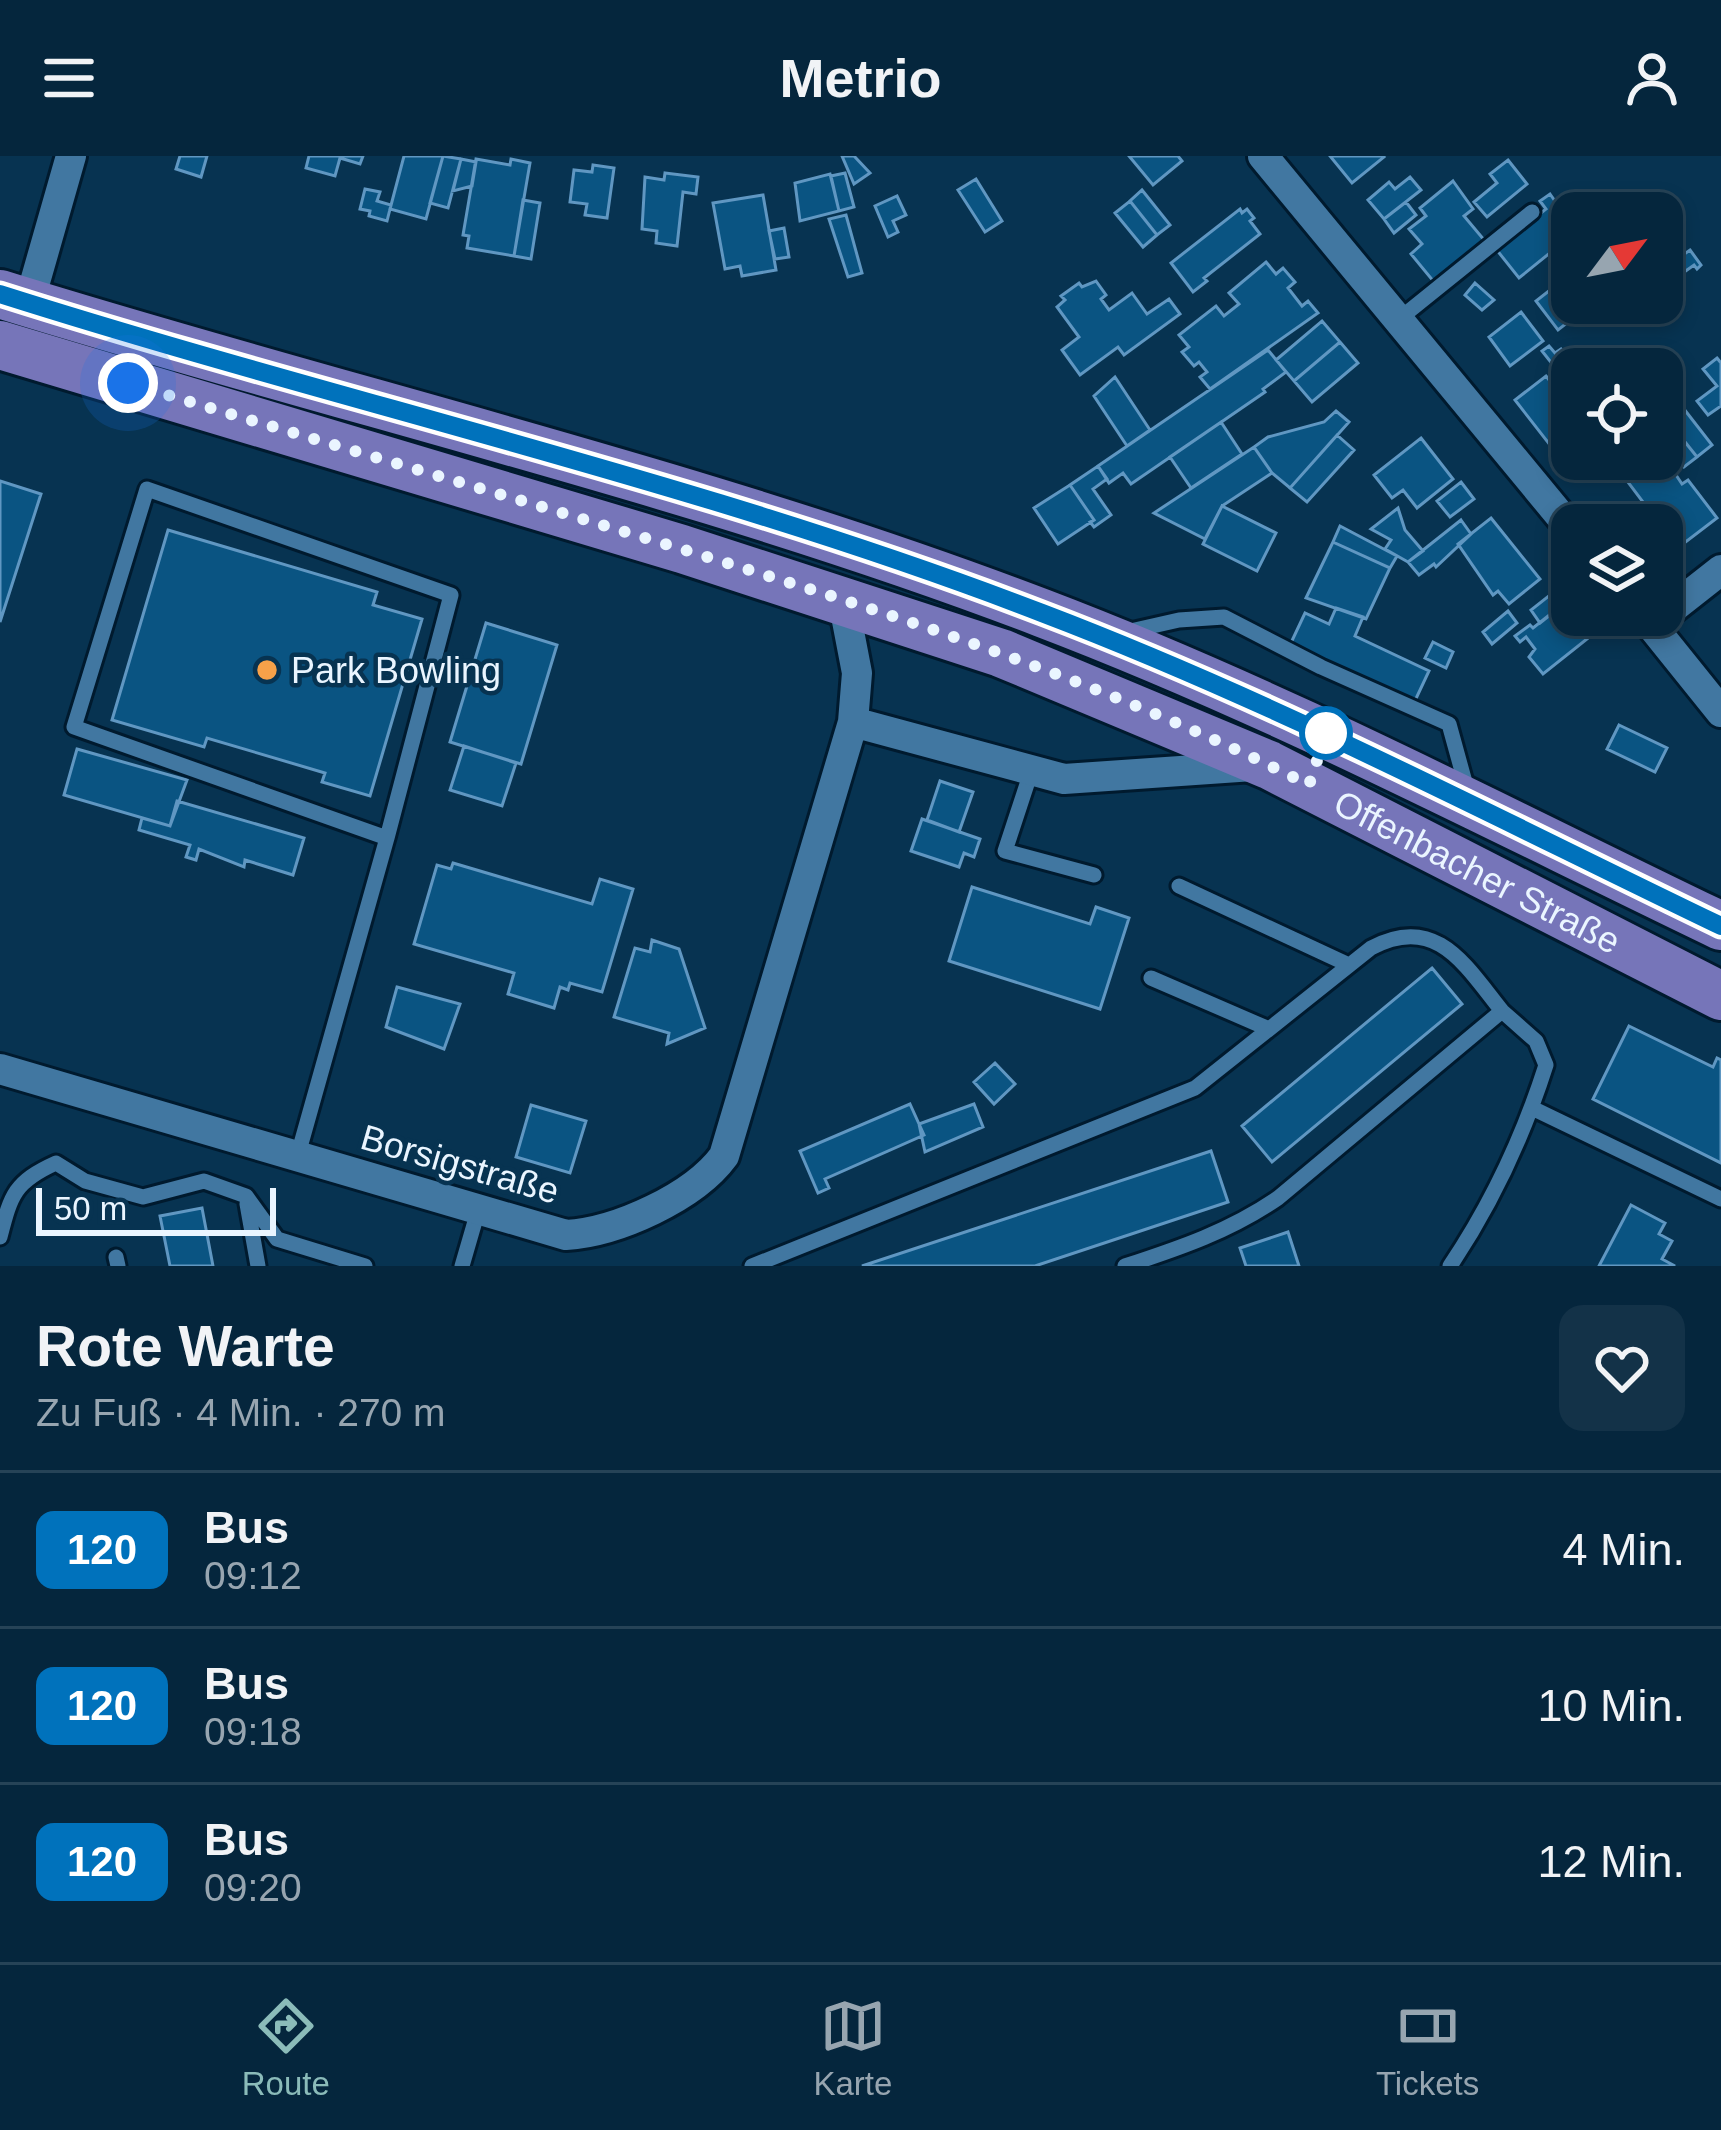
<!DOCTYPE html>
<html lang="de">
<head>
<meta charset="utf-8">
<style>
	:root { --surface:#05263d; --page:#133248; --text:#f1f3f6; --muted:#97a5b0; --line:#264357; --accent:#8bbbb9 }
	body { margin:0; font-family:Arial,sans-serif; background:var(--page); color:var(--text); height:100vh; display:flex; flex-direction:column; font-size:45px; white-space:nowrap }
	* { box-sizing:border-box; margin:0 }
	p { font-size:39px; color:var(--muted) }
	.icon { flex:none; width:66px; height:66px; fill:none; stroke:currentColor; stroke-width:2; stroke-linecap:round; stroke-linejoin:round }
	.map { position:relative; height:1110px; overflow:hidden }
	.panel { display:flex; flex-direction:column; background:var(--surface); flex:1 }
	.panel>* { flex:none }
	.badge { padding:0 24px; border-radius:18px; font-size:42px; line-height:78px }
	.needle { width:78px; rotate:58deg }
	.controls { position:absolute; left:1551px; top:36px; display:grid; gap:24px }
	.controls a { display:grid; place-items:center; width:132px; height:132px; border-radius:24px; background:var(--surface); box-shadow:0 6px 18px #0003,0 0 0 3px var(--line); font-size:60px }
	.scale { position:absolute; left:36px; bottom:30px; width:240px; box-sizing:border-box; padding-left:12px; border:6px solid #eaf5ff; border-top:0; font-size:33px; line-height:42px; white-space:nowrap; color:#eaf5ff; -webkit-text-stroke:9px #073351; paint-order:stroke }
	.you { position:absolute; width:60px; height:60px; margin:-30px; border:9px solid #fff; border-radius:50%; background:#1a73e8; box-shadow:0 0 0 18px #1a73e833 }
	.map>.badge { position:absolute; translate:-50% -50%; box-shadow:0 0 0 6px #fff }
	.round { display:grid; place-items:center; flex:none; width:126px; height:126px; border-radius:24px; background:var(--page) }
	.overview { display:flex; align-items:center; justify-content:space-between; height:204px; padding:0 36px }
	h1 { font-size:57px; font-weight:700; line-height:90px }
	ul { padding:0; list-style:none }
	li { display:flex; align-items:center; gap:36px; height:156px; padding:0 36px; border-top:3px solid var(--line) }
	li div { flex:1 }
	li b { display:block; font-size:45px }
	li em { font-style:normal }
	li .badge { min-width:132px; font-weight:700; text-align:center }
	header { display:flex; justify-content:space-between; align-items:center; height:156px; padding:0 36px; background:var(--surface); font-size:54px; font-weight:700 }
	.dock { display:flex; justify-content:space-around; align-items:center; height:168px; border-top:3px solid var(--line); background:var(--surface); font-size:33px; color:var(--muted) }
	.dock a { display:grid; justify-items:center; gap:6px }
	.dock .current { color:var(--accent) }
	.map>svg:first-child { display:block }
</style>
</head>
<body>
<header><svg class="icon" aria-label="menu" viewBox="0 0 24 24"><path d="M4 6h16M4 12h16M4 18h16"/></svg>Metrio<svg class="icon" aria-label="person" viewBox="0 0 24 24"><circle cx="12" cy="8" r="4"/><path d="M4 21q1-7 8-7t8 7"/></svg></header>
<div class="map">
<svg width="1721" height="1110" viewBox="0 0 1721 1110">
	<rect width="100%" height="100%" fill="#073351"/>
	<path fill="#0a5482" stroke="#6097c2" stroke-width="3" d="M180,0H207L201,21L176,13Z
		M309,0H363L360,8L340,2L335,20L306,12Z
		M404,0H443L426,63L390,53Z
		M443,0L461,3L448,52L430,47Z
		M842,0H854L870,17L854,28Z
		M1129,0H1178L1182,5L1153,29Z
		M1330,0H1383L1384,1L1352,27Z
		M461,3L476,6L472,30L453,35Z
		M476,3L510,9L511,3L530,7L514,100L467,92L469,80L463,79Z
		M1508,4L1527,28L1487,61L1474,46L1497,27L1490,18Z
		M593,9L614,12L607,62L585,59L587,48L570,46L574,14L592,16Z
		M665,17L698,21L696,38L683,36L677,90L656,87L657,75L642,73L645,21L664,24Z
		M845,17L854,51L839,55L831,20Z
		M830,18L839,55L800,65L795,27Z
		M1410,21L1421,34L1384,63L1368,44L1389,26L1395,33Z
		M976,23L1002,65L985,76L958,34Z
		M1453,25L1473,53L1464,60L1485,85L1434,126L1411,98L1422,88L1409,73L1426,60L1420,52Z
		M365,33L380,36L377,45L391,49L387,65L369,60L370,55L360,53Z
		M1142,34L1170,69L1157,79L1130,45Z
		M1550,38L1555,45L1560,41L1573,57L1572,79L1519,122L1496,93L1546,53L1540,45Z
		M763,39L776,114L742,120L740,110L725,113L713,47Z
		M897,40L906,59L893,65L898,76L888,81L875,50Z
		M523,44L540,47L531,103L514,100Z
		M1130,45L1157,79L1143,91L1115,57Z
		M1406,46L1416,59L1394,77L1384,63Z
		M1240,53L1242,57L1247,53L1254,62L1250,65L1260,78L1204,122L1207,125L1193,136L1171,107Z
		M846,59L862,117L848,121L829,63Z
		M784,72L789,101L775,103L769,75Z
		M1690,94L1701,109L1697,113L1694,109L1666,129L1669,132L1662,137V114Z
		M1266,106L1276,118L1283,112L1295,126L1288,132L1302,150L1308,145L1318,157L1210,233L1200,221L1207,216L1199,206L1194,210L1182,196L1189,191L1179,179L1216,150L1224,160L1239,148L1229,137Z
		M1568,120L1572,126V147L1590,149L1558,174L1536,145Z
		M1096,125L1106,139L1101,143L1109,154L1132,137L1147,158L1169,143L1180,158L1124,199L1118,191L1080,219L1062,194L1079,181L1057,151L1065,144L1061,140L1079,127L1082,131Z
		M1475,127L1494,144L1482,154L1465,139Z
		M1521,156L1543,185L1510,210L1489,181Z
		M1322,165L1340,186L1294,225L1276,204Z
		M1340,186L1358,207L1312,246L1294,225Z
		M1549,190L1555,197L1561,193L1577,213H1572L1565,224L1542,195Z
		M1268,194L1286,216L1263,233L1265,236L1131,328L1123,317L1109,327L1098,310Z
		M1717,202L1721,207V250L1708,259L1697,245L1717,230L1703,213Z
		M1546,220L1572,253V272L1550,289L1515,244Z
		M1115,221L1150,274L1127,290L1094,240Z
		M1677,244L1712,289L1697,301L1662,257Z
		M1336,255L1349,266L1290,332L1272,317L1254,291L1268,281L1324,266Z
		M1662,257L1697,301L1684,311L1666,289L1673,284L1668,278L1662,283Z
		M1221,266L1242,298L1191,332L1170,301Z
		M1337,279L1354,294L1307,346L1290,332Z
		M1421,282L1453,323L1417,352L1403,334L1392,342L1374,319Z
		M1254,291L1272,317L1222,350L1205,383L1154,357Z
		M1662,298L1682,328L1688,324L1717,362L1662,404V369H1632L1649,354L1612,305L1662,303Z
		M1098,310L1107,323L1093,333L1111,359L1094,371L1090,366L1094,364L1070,329Z
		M0,325L41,338L0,466Z
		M1461,326L1474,343L1450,361L1437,345Z
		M1070,329L1094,364L1058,388L1034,352Z
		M1222,350L1276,377L1257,415L1203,388Z
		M1398,352L1405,374L1423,395L1408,406L1385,393L1391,384L1371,373Z
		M1491,362L1540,423L1509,448L1498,435L1493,439L1458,388Z
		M1461,364L1471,378L1436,411L1434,408L1419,419L1408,406Z
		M1340,370L1397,400L1390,412L1333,386Z
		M168,374L377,436L373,449L422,463L370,640L322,626L325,617L207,582L204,591L112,564Z
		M1333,386L1390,412L1366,463L1306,442Z
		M1550,439L1560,451L1540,467L1531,454Z
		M1562,449L1587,483L1543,518L1529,501L1535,493L1526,481L1520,486L1515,480L1530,469L1533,472Z
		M1336,452L1363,461L1355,480L1429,515L1413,549L1289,491L1305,457L1329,468Z
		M1508,455L1517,467L1492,488L1483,476Z
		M486,467L557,489L521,608L450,586Z
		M1433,486L1453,496L1446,512L1425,502Z
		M1619,569L1667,592L1655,616L1607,593Z
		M464,590L516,607L502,650L450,634Z
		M77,593L187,624L170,670L64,639Z
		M940,625L973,636L959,676L927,664Z
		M177,645L304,682L293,719L245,704L244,711L199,693L196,704L186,701L190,689L139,674L142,662L170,670Z
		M922,663L980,683L974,701L964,697L959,711L911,695Z
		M453,707L592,748L600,723L633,733L602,836L570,827L568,834L560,831L554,852L508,838L514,817L414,788L437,709L451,713Z
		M972,731L1090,768L1096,751L1129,762L1100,853L949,805Z
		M652,784L679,793L705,872L667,888L669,877L614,861L635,792L650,796Z
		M1432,812L1462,848L1272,1006L1242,970Z
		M397,831L460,848L444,893L386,871Z
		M1629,870L1713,911L1717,902L1721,904V1007L1593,943Z
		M995,907L1015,928L994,948L974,926Z
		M910,948L924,979L825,1023L829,1032L818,1037L800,995Z
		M974,948L983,971L925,996L919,968Z
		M531,949L586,965L570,1017L516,1001Z
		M1211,995L1228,1046L1035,1110H862Z
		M1631,1049L1665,1067L1659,1078L1672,1085L1662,1103L1675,1110H1599Z
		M202,1052L213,1110H170L160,1060Z
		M1288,1076L1299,1110H1246L1240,1092Z"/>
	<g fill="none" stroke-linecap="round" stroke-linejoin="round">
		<g stroke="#001a2e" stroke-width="21">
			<path id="service" d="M1398,164L1532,56
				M1126,476L1179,464L1224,461L1321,511L1449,568L1468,637
				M1031,616L1005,695L1094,719
				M1179,730L1349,809
				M1151,822L1269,873
				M1532,952L1721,1043
				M297,1002L387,682L74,571L147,333L451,439L387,682
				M247,1048L258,1110
				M0,1081C11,1039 14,1026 56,1007L85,1025L143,1041L204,1025L246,1040L277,1083L365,1110
				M116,1101L118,1110
				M462,1110L478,1055
				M752,1110L1195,932L1371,792C1436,757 1465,809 1502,855
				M1125,1110C1180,1092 1230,1075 1278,1042L1502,855L1536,885L1546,909C1524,978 1491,1049 1450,1110"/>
		</g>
		<g stroke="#001a2e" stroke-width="36">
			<path id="minor" d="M1263,0L1572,374
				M29,147L71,0
				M1643,459L1721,556
				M1651,469L1721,414
				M853,566L1064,623L1253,610
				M0,913L566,1079C617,1076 694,1041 724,1000L853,566L857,517L843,444"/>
		</g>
		<g stroke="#001a2e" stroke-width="54">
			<g id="primary">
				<path d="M0,138C346,246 703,327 1042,457C1276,546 1496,662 1721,770"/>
				<path id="s1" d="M0,189L682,393L1001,497L1269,609L1721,840"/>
			</g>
		</g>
		<use href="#service" stroke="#4177a1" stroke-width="15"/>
		<use href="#minor" stroke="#4177a1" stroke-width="30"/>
		<use href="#primary" stroke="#7675b9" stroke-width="48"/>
	</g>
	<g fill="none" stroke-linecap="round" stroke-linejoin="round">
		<g stroke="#fff" stroke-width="27">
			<path id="line" d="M0,138C346,248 703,326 1042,457C1276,546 1496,662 1721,770"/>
		</g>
		<use href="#line" stroke="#0072bc" stroke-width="18"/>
		<path stroke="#eaf5ff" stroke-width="12" stroke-dasharray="0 21.6" d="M128,227C328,288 530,346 730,408C927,469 1124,535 1309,629L1326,577"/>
	</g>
	<circle fill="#f7a149" stroke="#073351" stroke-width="4.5" cx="267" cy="514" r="12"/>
	<circle fill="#fff" stroke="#0072bc" stroke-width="6" cx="1326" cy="577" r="24"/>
	<g text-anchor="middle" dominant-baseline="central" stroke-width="9" stroke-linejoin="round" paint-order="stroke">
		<g font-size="36" fill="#eaf5ff" stroke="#073351" text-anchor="start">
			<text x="291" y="514">Park Bowling</text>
		</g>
		<g font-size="36" fill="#eaf5ff" stroke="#073351">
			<text stroke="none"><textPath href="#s1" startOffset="1572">Offenbacher Straße</textPath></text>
			<text transform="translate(460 1008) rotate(16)">Borsigstraße</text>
		</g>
	</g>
</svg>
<div class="controls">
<a><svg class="needle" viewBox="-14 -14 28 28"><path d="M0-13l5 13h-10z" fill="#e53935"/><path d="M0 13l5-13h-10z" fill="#97a5b0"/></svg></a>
<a><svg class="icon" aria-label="locate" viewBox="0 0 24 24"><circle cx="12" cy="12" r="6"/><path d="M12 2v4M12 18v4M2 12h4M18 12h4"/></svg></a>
<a><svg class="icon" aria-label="layers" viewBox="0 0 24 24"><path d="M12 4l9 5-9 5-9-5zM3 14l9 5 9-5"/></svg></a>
</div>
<div class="scale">50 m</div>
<div class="you" style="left:128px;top:227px"></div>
</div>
<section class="panel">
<div class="overview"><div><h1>Rote Warte</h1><p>Zu Fuß · 4 Min. · 270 m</p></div><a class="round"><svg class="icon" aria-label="heart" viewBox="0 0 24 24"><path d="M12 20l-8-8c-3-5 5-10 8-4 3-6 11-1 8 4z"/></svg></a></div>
<ul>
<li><span class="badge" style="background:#0072bc;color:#fff">120</span><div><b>Bus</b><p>09:12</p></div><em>4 Min.</em></li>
<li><span class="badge" style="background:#0072bc;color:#fff">120</span><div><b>Bus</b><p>09:18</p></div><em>10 Min.</em></li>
<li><span class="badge" style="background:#0072bc;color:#fff">120</span><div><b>Bus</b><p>09:20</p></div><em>12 Min.</em></li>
</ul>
</section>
<nav class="dock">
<a class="current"><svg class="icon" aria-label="directions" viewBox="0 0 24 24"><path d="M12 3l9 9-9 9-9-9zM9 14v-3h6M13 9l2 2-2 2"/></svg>Route</a>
<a><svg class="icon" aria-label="map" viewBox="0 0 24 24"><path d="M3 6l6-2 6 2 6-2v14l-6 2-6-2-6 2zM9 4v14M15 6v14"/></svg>Karte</a>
<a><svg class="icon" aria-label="tickets" viewBox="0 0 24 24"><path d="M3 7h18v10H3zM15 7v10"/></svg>Tickets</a>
</nav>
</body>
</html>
